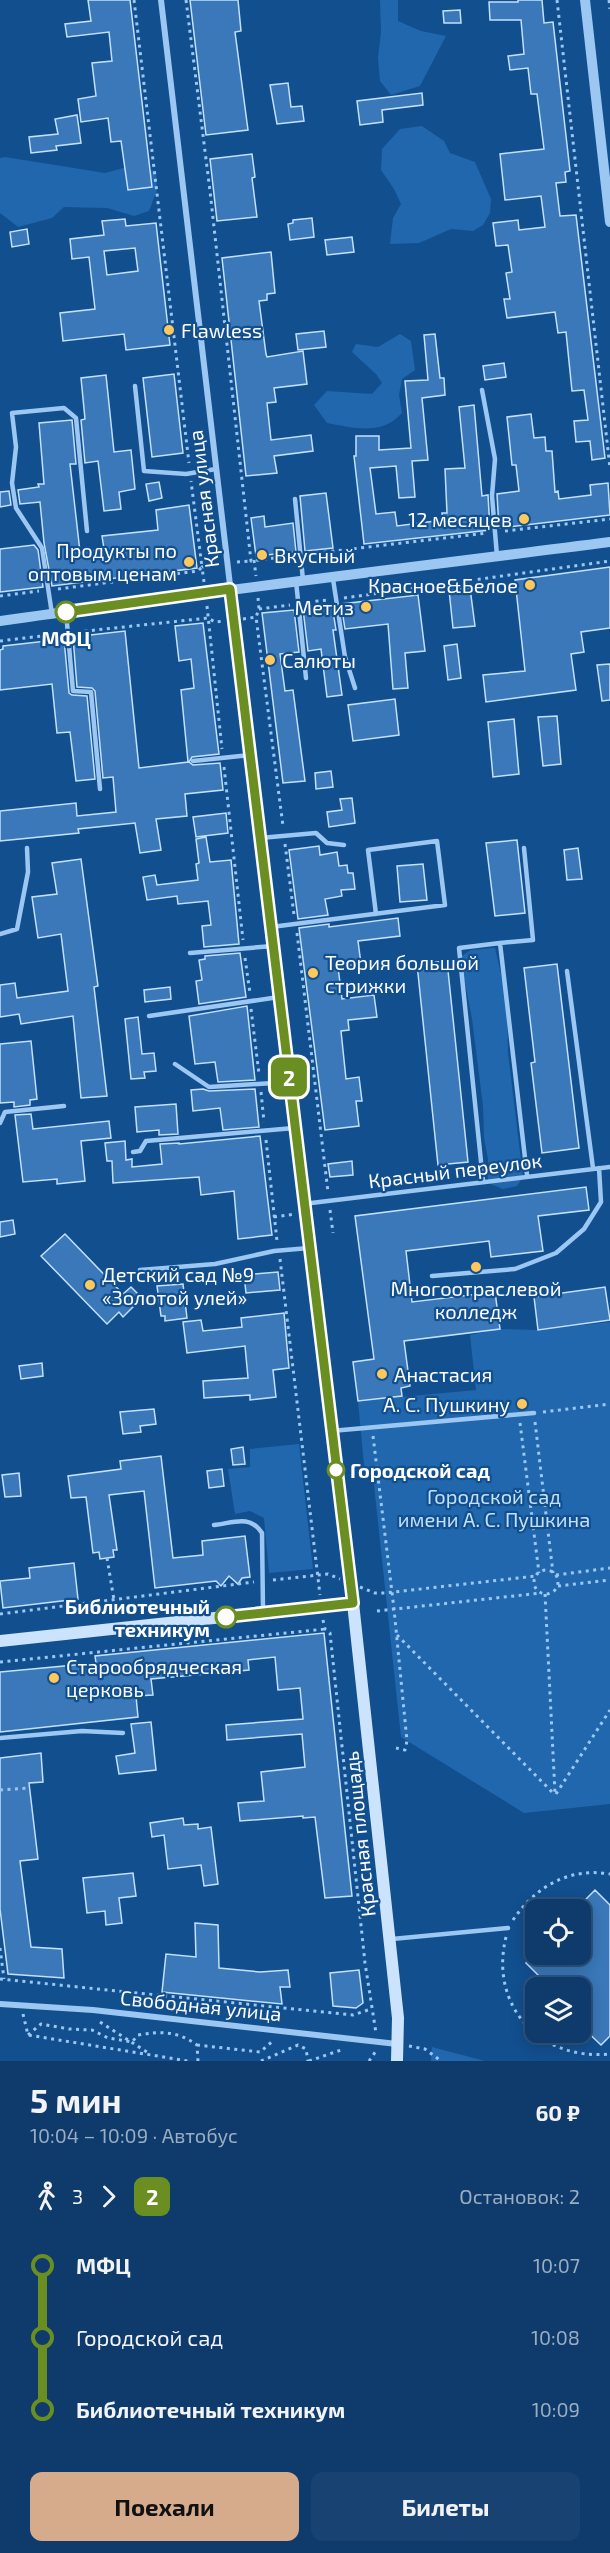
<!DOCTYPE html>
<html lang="ru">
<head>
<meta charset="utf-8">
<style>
	:root { --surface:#0e3b6b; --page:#174271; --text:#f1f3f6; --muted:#9badc1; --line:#2e557e; --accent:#d6ab8b }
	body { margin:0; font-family:"Exo 2",sans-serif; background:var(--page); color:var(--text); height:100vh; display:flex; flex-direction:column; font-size:22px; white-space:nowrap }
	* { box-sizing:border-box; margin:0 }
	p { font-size:20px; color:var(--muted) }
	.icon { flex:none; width:33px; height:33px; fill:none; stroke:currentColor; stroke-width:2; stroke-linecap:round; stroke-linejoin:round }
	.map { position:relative; height:2061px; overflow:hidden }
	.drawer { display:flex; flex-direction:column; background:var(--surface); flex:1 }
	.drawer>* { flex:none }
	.badge { padding:0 12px; border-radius:9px; font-size:21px; line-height:39px }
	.buttons { position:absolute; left:525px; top:1899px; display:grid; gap:12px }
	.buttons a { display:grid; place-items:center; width:66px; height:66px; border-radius:12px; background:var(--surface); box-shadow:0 3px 15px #0003,0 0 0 2px var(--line); font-size:30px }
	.map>.badge { position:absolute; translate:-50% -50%; box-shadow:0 0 0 3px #fff }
	.legs { display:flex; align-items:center; gap:9px; height:66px; padding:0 30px; font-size:20px }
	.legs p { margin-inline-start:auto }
	.head { display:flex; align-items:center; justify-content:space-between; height:102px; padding:0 30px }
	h1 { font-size:33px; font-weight:700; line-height:45px }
	.button { display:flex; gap:12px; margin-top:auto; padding:12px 30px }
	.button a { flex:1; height:69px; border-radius:12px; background:var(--accent); color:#111; font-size:24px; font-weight:700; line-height:69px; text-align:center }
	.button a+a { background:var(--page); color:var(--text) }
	ul { padding:0 30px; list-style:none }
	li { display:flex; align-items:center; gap:21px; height:72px; font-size:22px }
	li i { display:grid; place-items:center; width:9px; height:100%; margin:0 8px; background:currentColor }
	li i::after { content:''; width:15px; height:15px; margin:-8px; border:4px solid; border-radius:50%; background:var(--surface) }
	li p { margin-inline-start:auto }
	li:first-child i { background:linear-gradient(#0000 50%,currentColor 0) }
	li:last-child i { background:linear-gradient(currentColor 50%,#0000 0) }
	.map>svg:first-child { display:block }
</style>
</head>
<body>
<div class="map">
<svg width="610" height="2061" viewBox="0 0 610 2061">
	<rect width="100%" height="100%" fill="#124f8f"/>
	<path fill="#2067ad" d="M380,0H398V21L421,31L446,36L420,86L391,95L380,81L378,58L381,32Z
		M422,126L444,141L450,153L475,162L491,199L490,213L483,225L473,231L451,229L419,243L390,244L393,218L401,204L394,189L381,170L382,149L400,129Z
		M5,157L105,173L127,167L156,171L157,190L149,211L134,216L107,208L64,207L52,218L18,227L0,213V158Z
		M400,334L411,341L415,370L402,379L399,395L402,413C381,436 355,428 327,423L314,405L327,391L372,394L382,383L376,374L352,352L356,344L378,347Z
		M495,948L507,1000L508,1053L523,1177L517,1186L503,1189L488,1183V1159L484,1138L483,1106L472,1019L460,957L471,950Z
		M610,1322V1804L524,1813L401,1737L374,1485L373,1474L365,1475L358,1401L476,1390L470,1335L500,1329L538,1330Z
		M299,1444L313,1569L269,1573L264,1518L250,1511L235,1514L228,1469L250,1467V1449Z
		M432,2047L485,2061H431Z"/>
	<path fill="#3a78b9" stroke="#c3e0fd" stroke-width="1.5" fill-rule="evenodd" d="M88,0H130L152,187L128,190L121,141L111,142L108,118L81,122L78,99L96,96L92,63L112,61L109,32L67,37L65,24L91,21Z
		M190,0H238L241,31L235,32L248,130L206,135Z
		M518,0H542L544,23L553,22L570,171L565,172L566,182L556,183L560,216L576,215L605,458L592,460L590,441L576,442L574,421L588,420L584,390L572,391L566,332L558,333L555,312L507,318L504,299H510L506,273L512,272L508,245L496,246L493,223L518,220L519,230L545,227L541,196L505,200L500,154L544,149L537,94H531L528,68L510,70L508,56L524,54L521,20H490L489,2H518Z
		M460,10L461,23H444L443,11Z
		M288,83L291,107L302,106L304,121L277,124L270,85Z
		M422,93L423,105L382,110L383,122L360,125L357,101Z
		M77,115L81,143L56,146L57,150L31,153L29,137L58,134L55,119Z
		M252,154L255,177L252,178L257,217L217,221L210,159Z
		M312,218L314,237L290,240L288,224L293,223V220Z
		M125,219L126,226L156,223L170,345L126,350L124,334L63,341L60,313L95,309L89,257L72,259L70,239L104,235L102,221ZM135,248L138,271L107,275L104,251Z
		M27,229L29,244L12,247L10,232Z
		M352,237L354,252L327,255L325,240Z
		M271,252L275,293L267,294V300L259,301L266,354L267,357L303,351L307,384L274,388L276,402L267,403L271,440L311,435L313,451L274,456L277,473L246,476L222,258Z
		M324,331L326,347L298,350L296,334Z
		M435,334L440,378H444L445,395L422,398L428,460L412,461L415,497L399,498L396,466L370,468L376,514L395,512L397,526L443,520L442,513H447L445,469L465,468L459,407L474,405L482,496L488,495L490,530L364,544L354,456H356V436H379V450L411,448L405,381L428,380L424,335Z
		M504,363L506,377L485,380L483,366Z
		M174,374L183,453L152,457L143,378Z
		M106,375L114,452L131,450L135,489L119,492L121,509L104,511L98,461L85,463L81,420L85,419L81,378Z
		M531,414L534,438L545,437L546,451H552L555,492L558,491L559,499L591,495L590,485L608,483L610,515L499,528L497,494L519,491L516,465H512L507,417Z
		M72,420L76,464H70L80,552L104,549L102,536L158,530L156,510L189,505L197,568L52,586L44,543L40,502L20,504L18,490L39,487L38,484H44L39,423Z
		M159,482L162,498L149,501L146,484Z
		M9,491L11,505L0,507V492Z
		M326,493L333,548L305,551L300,496Z
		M264,516L265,527L293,523L296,552L256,556L251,518Z
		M34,545L38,550L43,587L0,592V549Z
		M610,567V628L581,632L584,652L571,654L576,690L486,702L483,675L525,671L515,580Z
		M470,588L475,626L453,628L449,590Z
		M418,595L425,651L405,653L408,688L393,689L388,624L345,629L341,604Z
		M332,605L336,630H333L342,695L327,697L321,649L308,651L303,609Z
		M294,610L299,652L280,654L285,691L293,690L305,781L283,783L262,613Z
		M203,623L219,754L192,757L189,762L193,765L220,763L223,790L185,794L187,816L156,819L161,850L140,853L135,823L78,829L79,833L0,841V811L76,803L77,816L116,812L113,777L103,778L95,691L92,688L77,687L73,637L125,631L139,768L188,762L181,690L194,688L191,659L179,661L175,626Z
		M64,639L69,693L72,695L87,696L95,779L76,781L70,732L57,733L52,684L0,690V650L3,649V646Z
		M457,644L461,678L448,680L444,646Z
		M610,664V700L602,701L597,665Z
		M395,699L399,735L353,741L348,705Z
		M557,716L561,764L543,766L538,717Z
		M514,719L519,774L493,777L488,722Z
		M331,771L333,787L316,789L315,773Z
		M352,798L355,823L329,827L327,812L342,810L340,799Z
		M226,813L228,833L196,837L193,817Z
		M206,837L210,862L231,860L239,944L204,947L202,926L211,925L208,901L178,904L177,896L147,900L143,877L155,875L157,885L198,880L196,864L199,863L196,839Z
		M517,840L525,913L495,916L486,843Z
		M319,846L320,855L337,852L339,866L347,865L348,873H353L355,889L341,890L342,896L325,899L328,915L298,919L289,850Z
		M578,848L582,879L567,880L564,850Z
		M81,859L98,986L94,987L107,1096L81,1098L73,1016L21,1024L19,1014L0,1017V985L15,983L17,998L68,991L61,934L38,938L32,897L57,894L52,863Z
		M423,864L427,900L400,902L397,866Z
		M398,918L400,936L358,941L361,964L338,967L342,999L374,995L377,1017L348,1020L349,1030L341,1031L346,1079L359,1077L362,1101H356L359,1126L325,1130L299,928L329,924V927Z
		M240,953L246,997L199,1004L196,981L202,980L199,960L205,959V956Z
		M447,961L468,1162L438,1165L417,964Z
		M557,964L579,1148L542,1153L531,1063L535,1062L524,968Z
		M170,987L171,999L145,1002L144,990Z
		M247,1006L255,1080L218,1082L215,1062L195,1064L189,1016Z
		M138,1017L142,1054L154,1053L156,1071L144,1072L145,1078L131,1079L125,1019Z
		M31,1041L37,1099L30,1100V1105L14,1107V1102L0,1103V1044Z
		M203,1089L209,1091L255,1089L259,1127L223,1130L220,1108L193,1111L191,1090Z
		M176,1104L178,1134L159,1135V1130L137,1132L135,1107Z
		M31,1114L33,1129L109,1121L111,1138L81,1141L85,1181L57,1184V1179L23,1182L15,1115Z
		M260,1136L272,1235L238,1239L234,1191L201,1195L199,1177L113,1183L112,1161H107L105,1143L125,1141L126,1160L132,1159V1167L162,1164L160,1144L179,1143V1144Z
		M352,1161L353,1175L330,1177L328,1164Z
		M586,1187L589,1210L538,1216L543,1251L491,1257L489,1241L406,1251L412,1302L495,1292L500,1329L404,1341L410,1386L401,1388L402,1396L358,1401L353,1362L374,1359L355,1216Z
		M13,1220L15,1234L0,1237V1222Z
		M65,1234L123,1294L131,1287L142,1298L123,1317L119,1312L107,1324L41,1256Z
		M278,1272L280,1290L246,1293L244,1275Z
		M183,1284L187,1318L165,1321V1316H161L157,1286Z
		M605,1287L610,1320L538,1330L534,1297Z
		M284,1313L289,1368L273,1370L276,1397L250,1400V1395L204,1398L203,1381L248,1378L245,1346L187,1353L183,1322L201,1320L203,1331L242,1327L241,1318Z
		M42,1363L43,1376L21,1379L19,1366Z
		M154,1409L156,1424L140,1426L141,1432L123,1434L120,1412Z
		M243,1447L245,1464L233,1465L231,1449Z
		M161,1456L173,1558L203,1555L202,1541L245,1536L250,1577L242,1578L238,1584L229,1576L221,1586L216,1581L155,1588L144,1491L109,1495L117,1550H113L114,1557L100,1559L99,1552L93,1553L86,1497L71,1498L68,1476L121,1469L120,1461Z
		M222,1469L224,1486L209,1488L207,1471Z
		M19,1473L21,1496L5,1497L2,1475Z
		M74,1563L78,1599L3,1608L0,1581L30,1578L29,1568Z
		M324,1633L352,1896L325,1898L315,1817L303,1818V1816L240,1821L238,1803L264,1801L261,1772L305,1767L302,1734L227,1740L226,1725L303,1719L300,1688L278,1690L275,1657L248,1660L249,1670L151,1679L153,1695L136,1696L138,1717L0,1732V1672L96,1663L95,1656Z
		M151,1722L156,1770L119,1774L116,1756L135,1753L131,1724Z
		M41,1753L43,1782L29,1783L38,1859L20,1861L31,1947L62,1949L64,1978L8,1974L0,1909V1758Z
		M183,1818L184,1825L198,1824V1829L211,1827L218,1884L204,1886L201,1865L168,1869L164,1835L152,1837L150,1823Z
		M133,1873L136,1896L119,1898L122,1923L106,1925L105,1911L87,1913L83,1878Z
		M595,1890L610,1905V2036L601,2045L580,2025V1988H532L541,1978L526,1963L534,1954H580V1905Z
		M195,1923L218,1925L219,1968L260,1972L288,1970L290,1987H280L282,2004L162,1992L166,1954L196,1957Z
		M359,1970L363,2003L356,2008L333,2006L330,1973Z"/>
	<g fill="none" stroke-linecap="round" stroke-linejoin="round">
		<path stroke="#9cc7f2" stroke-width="3" stroke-dasharray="3 4.5" stroke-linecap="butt" d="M134,0L189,463
			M186,0L210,191L251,561L290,556
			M557,0L610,468
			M609,0L610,9
			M505,531L610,519
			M309,554L487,533
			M254,560L256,576
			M237,562L251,561
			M204,582L202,567L219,564
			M58,589L198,571L202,567L191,481
			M0,596L39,591
			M258,598L259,609L256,617L283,826
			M344,598L610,561
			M308,602L329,600
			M207,606L222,749
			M259,609L290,605
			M243,619L256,617
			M77,632L208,618L215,622L224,621
			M0,641L58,634
			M224,767L243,940
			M285,844L294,915
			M297,933L328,1192
			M245,958L250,993
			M251,1009L259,1074
			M261,1092L264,1122
			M266,1140L277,1241
			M330,1210L333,1233
			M274,1217L296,1214
			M280,1259L320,1595
			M543,1412L610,1404
			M535,1422L553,1573
			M520,1423L539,1573
			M373,1436L394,1609L407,1741L405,1750L396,1748
			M107,1558L114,1600
			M534 1582a12 12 0 1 1 24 0a12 12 0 1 1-24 0Z
			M556,1575L610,1568
			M273,1580L328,1574L340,1579
			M558,1586L610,1580
			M360,1587L375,1593H385L536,1576
			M545,1594L555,1793
			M377,1611L541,1593
			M0,1614L254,1582
			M323,1620L325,1629L330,1633L365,1963L376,2033
			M397,1635L555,1795
			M0,1662L325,1629
			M0,1790L29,1788
			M556,1794L610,1710
			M513,1920C535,1887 569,1867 610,1874
			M506,1937C489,2005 539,2061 610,2054
			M0,1948L4,1979
			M0,1979L353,2015L371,2009
			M23,2014L28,2035L188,2061
			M100,2022L150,2054
			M28,2035L41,2024L69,2029L92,2030L108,2038L132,2042L138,2035C160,2031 178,2031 197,2045L198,2061
			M197,2045L260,2052L274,2040
			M409,2046L425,2049L441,2061
			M261,2061L298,2045L306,2049L308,2061
			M309,2061L344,2049
			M369,2061L376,2051"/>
		<path stroke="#9cc7f2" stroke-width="4.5" d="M135,386L144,471L186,474L216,469
			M482,390L495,459L492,496L497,556
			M295,499L303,580
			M333,579L345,657L355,688
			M296,581L306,678
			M66,612L73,691L91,692L100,789
			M52,614L42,548L16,508L12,483L16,447L12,413L64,408L76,418L87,531
			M193,761L250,755
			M260,838L316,833L327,843L344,845
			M524,848L533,940L500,943L527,1175
			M271,927L445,905L437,841L368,850L376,914
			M0,934L17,929L28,872L27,848
			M190,953L273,946
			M567,971L593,1168
			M149,1016L279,997
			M175,1064L209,1087L289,1082
			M0,1123L5,1112L64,1106
			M133,1152L140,1151L146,1141L294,1128
			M483,1181L459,948L500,943
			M303,1204L610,1167
			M140,1270L215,1264L274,1251L309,1248
			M432,1276L515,1269L556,1253L584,1229L601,1202L599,1168
			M331,1431L534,1413
			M214,1525C233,1523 250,1514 262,1533L263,1610
			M0,1738L82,1731L123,1733
			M392,1939L508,1928"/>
		<path stroke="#9cc7f2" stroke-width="6" d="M161,0L303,1204L353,1603
			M0,2004L93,2010L397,2044"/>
		<path stroke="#9cc7f2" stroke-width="10" d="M585,0L610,222
			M0,621C203,592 407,568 610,542"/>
		<path stroke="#cbe3fc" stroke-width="12" d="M0,1641L353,1603L398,2018L397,2061"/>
	</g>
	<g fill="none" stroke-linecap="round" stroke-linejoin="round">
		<g stroke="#fff" stroke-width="14">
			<path id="line-1" d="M66,612L230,589L353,1603L226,1617"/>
		</g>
		<use href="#line-1" stroke="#6b8e23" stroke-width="9"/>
	</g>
	<g fill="#ffc85d" stroke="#124f8f" stroke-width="2">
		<circle cx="169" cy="330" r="6"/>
		<circle cx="524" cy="519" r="6"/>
		<circle cx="262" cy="555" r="6"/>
		<circle cx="189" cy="562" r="6"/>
		<circle cx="530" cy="585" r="6"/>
		<circle cx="366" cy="607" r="6"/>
		<circle cx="270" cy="660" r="6"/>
		<circle cx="313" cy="973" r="6"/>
		<circle cx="476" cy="1267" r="6"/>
		<circle cx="90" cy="1285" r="6"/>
		<circle cx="382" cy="1374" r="6"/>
		<circle cx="522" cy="1404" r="6"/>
		<circle cx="54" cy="1678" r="6"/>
	</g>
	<g fill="#fff" stroke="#6b8e23" stroke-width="3">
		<circle cx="66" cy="612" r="10"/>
		<circle cx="336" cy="1470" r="8"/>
		<circle cx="226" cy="1617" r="10"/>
	</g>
	<g text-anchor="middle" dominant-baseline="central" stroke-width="4.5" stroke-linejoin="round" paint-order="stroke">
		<g font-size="20" fill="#fff" stroke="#124f8f" text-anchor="start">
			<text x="181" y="330">Flawless</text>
			<text x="512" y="519" text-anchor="end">12 месяцев</text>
			<text x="177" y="550" text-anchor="end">Продукты по<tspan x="177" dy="23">оптовым ценам</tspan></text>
			<text x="274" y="555">Вкусный</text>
			<text x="518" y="585" text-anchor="end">Красное&amp;Белое</text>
			<text x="354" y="607" text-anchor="end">Метиз</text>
			<text x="282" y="660">Салюты</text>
			<text x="325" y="962">Теория большой<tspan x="325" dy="23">стрижки</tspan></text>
			<text x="102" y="1274">Детский сад №9<tspan x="102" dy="23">«Золотой улей»</tspan></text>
			<text x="476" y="1288" text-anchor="middle">Многоотраслевой<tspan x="476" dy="23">колледж</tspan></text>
			<text x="394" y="1374">Анастасия</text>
			<text x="510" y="1404" text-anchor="end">А. С. Пушкину</text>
			<text x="66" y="1666">Старообрядческая<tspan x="66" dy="23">церковь</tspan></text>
		</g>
		<g font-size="20" fill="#fff" stroke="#124f8f">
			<text transform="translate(203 499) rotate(-97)">Красная улица</text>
			<text transform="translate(455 1170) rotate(-7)">Красный переулок</text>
			<text transform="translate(359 1834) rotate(-96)">Красная площадь</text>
			<text transform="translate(201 2005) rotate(6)">Свободная улица</text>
		</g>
		<g font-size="20" font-weight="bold" fill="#fff" stroke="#124f8f">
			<text x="66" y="638">МФЦ</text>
			<text x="350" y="1470" text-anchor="start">Городской сад</text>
			<text x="210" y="1606" text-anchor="end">Библиотечный<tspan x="210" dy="23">техникум</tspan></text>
		</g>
		<g font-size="20" fill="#c3e0fd" stroke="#124f8f">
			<text x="494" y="1496">Городской сад<tspan x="494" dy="23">имени А. С. Пушкина</tspan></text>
		</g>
	</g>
</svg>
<div class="buttons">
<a><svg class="icon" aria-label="locate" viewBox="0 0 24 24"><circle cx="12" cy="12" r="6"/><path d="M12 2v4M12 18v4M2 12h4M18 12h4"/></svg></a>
<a><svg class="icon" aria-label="layers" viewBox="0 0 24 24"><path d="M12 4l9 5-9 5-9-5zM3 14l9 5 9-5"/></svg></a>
</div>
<b class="badge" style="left:289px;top:1077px;background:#6b8e23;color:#fff">2</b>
</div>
<section class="drawer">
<div class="head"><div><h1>5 мин</h1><p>10:04 – 10:09 · Автобус</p></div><b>60 ₽</b></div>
<div class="legs"><svg class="icon" aria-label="walk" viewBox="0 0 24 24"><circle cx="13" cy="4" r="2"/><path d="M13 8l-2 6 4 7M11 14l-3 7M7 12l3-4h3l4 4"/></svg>3<svg class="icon" aria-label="forward" viewBox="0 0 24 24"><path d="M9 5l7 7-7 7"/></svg><b class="badge" style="background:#6b8e23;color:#fff">2</b><p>Остановок: 2</p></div>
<ul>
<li><i style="color:#6b8e23"></i><b>МФЦ</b><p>10:07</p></li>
<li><i style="color:#6b8e23"></i><span>Городской сад</span><p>10:08</p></li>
<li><i style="color:#6b8e23"></i><b>Библиотечный техникум</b><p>10:09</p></li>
</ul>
<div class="button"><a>Поехали</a><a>Билеты</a></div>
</section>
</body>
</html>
